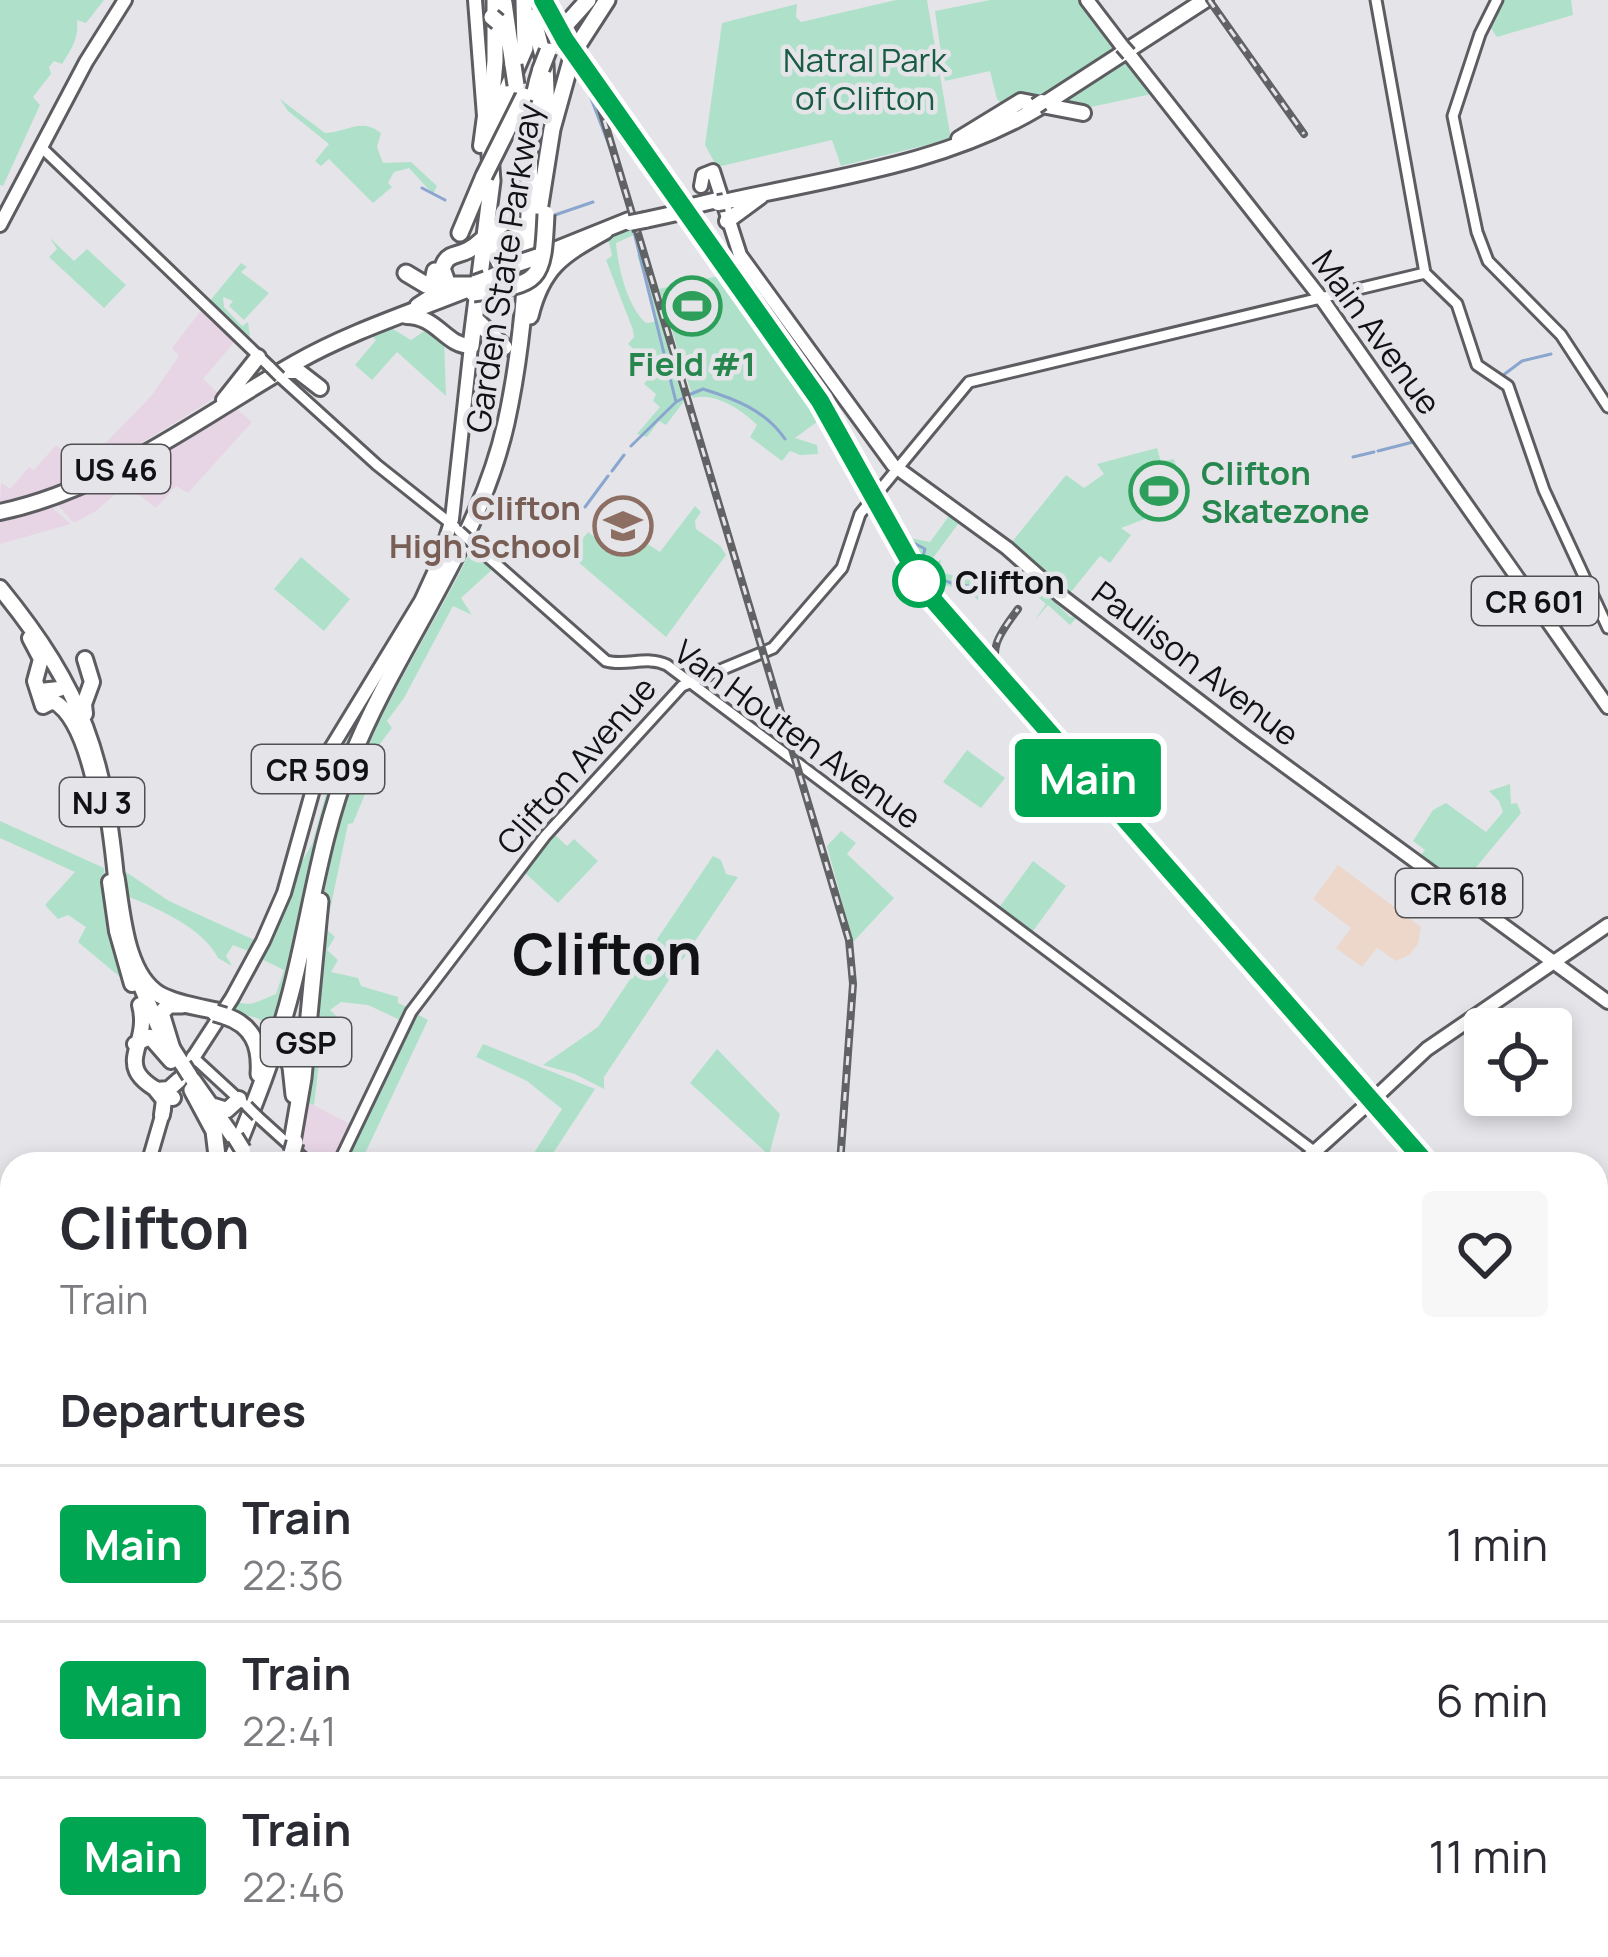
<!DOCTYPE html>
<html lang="en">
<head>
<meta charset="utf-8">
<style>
	:root { --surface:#fff; --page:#f7f7f7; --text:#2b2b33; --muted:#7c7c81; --line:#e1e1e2 }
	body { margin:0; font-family:Manrope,sans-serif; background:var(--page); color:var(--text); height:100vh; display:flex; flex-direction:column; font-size:45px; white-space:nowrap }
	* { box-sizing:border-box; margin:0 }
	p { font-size:39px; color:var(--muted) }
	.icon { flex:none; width:66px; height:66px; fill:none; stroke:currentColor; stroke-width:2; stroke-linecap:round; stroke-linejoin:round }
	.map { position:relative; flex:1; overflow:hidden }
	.details { position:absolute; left:0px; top:1152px; width:1608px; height:807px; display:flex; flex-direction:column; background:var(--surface); border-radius:36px 36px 0 0; box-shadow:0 6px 18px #0003 }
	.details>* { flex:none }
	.badge { padding:0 24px; border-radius:9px; font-size:42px; line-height:78px }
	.fabs { position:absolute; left:1464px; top:1008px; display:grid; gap:24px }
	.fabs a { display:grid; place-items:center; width:108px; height:108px; border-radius:12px; background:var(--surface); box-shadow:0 6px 18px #0003; font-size:60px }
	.map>.badge { position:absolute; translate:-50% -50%; box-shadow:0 0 0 6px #fff }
	h2 { padding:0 60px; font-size:45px; line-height:108px }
	.round { display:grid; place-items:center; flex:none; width:126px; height:126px; border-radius:12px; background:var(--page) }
	.summary { display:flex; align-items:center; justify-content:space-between; height:204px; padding:0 60px }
	h1 { font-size:57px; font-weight:700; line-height:90px }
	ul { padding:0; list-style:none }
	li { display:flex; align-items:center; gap:36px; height:156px; padding:0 60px; border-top:3px solid var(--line) }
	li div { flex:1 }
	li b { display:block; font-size:45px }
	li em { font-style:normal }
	li .badge { min-width:132px; font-weight:700; text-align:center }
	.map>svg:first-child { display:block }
</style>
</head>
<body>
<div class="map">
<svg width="1608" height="1957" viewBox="0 0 1608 1957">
	<rect width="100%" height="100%" fill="#e5e5e9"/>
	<path fill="#e7d5e6" d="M202,309L236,340L203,379L220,395L114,460L101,448L152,395L179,356L172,348Z
		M232,405L252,422L188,493L176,486L156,508L126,485L96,511L74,523L54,501Z
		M56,445L76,462L97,452L111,464L55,490L14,502L0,501L1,482L10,489L29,467L34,470Z
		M48,504L71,524L0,544V516Z
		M308,1102L350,1124L329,1164H317L301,1151Z"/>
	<path fill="#edd7cb" d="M1338,865L1421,927L1418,944L1409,955L1396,961L1377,948L1362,967L1336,948L1351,928L1313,899Z"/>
	<path fill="#afe1ca" d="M0,0H104L86,23L77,20C79,38 72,48 62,64L54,61L49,67L51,74L33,97L40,105L3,186L0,185Z
		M896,0H927L951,139L841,166L832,140L717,167L705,145L722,23L797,4L796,17L801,22Z
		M990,0H1082L1120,48L1038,101L1003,105L997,99L990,71L945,81L935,11Z
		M1499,0H1571L1573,15L1497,37L1488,24Z
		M1126,55L1156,93L1091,107L1049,104Z
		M280,99L325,133C347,132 361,117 381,133L377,147L383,163L411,162L437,186L433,194L409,168L394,172L388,183L392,187L373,203L329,159L321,166L315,161L329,144L288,111Z
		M634,224L636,234L616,243C618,267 627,306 646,323L654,322L657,318L637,255L642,254L685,400L666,425L659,421L647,437L637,434L660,407L653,401L656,394L644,384L651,374L636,361L641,356L628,344L634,337L633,330L606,260L612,256L609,242L581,246Z
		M50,238L74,261L87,249L126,285L104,308L49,257L57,249Z
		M241,263L247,267L241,272L269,293L244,320L229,306L233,301L223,297L224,307L242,326L248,322L250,337L246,340L209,302Z
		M723,275L812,402L808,406L817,422L795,438L817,445L818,454L800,455L790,451L782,461L750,437L757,425C742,410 715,392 693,398L659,289Z
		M388,326L411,340L430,327L444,337L446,396L397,352L372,380L355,365L376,340L372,336Z
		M1157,448L1161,462L1174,459L1185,504L1121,528L1131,535L1110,563L1100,556L1067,597H1059L1055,602L1070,617L1078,616L1070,625L1048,605L1034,621L1046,604L1025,586L978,594V600L972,595L966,597L969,591L933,582L930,585L938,587L950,601L929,592L916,573L859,461L896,529L905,530L910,538L930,542L949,516V510L964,516L927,566L932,568L941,559L940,572L979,582L1020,567L1007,548L1066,475L1084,488L1104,474L1097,464Z
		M695,506L701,512L695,521L696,529L720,546L726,555L666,637L570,555L588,532L622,557L638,538L660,552Z
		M453,530L461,537L317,840L291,973L274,1029L257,1018L225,1010L234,1000C248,1009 261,1000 276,994L284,970L257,957L287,888L312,844L333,769L350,734L349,720Z
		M473,546L495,567L461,598L472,615L453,606L404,698L387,721L392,728L373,753L380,758L353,823L348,824L326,929L335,937L327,950L338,960L331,972L358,978L361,986L398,997V1003L407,1007L400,1020L368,1005L341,1002L330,1010L351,1030L332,1027L323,1031L314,1105L308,1103L301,1150L295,1145C310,1027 312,895 353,783C383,700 435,625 473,546Z
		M301,557L350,599L324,631L274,589Z
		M967,750L1005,778L981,808L943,782Z
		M1510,784L1511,804L1517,803L1521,813L1459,888L1419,858L1425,850L1413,841L1433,810L1446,803L1486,832L1503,812L1499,801L1489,791Z
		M0,821L104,868L108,915L124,973L120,977L78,942L86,927L68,915L58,919L45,905L75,872L0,838Z
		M841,831L856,843L847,854L894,898L853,942L827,846Z
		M554,834L567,846L574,839L598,861L558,903L524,872Z
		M713,856L721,860L726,874L738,877L604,1077V1089L575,1074L543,1065L598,1027Z
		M1033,861L1066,886L1030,935L998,909Z
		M120,868L169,901L259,942L253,953L233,945L226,956L232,966L218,958C204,928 152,905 121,894Z
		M415,1013L428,1020L360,1164H341Z
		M483,1044L595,1089L546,1164H527L562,1109L527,1081L476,1057Z
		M717,1049L780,1114L769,1155L690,1083Z"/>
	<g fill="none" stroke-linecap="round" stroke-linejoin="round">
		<path stroke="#8aa5ce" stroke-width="3" d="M584,80L617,166
			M422,188L445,200
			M494,215H520
			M552,216L593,202
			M633,228L676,402L685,397
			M1502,376L1522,361L1551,354
			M691,394L703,389C735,399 765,410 785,439
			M631,446L676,402
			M1378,451L1417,441
			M1353,457L1374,452
			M612,471L624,455
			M585,507L608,476
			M899,535L925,549L921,564C940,591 1006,596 1025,568
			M0,1263H12
			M140,1947L141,1957"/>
		<g stroke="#5d5d61" stroke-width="15">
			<path id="secondary" d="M1376,0L1425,273
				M1497,0L1480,34L1453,116L1477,232L1488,261L1561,335L1608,407
				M41,147L270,367
				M1425,273L1457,304L1477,365L1508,386L1544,490L1608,628
				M280,377L377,465L455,527
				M479,549L606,661C626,667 647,655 667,665L1331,1164
				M192,1056L243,1103
				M257,1116L310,1164
				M338,1164L411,1012L545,836L682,686L773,648L842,568L860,514L969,382L1425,273
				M1596,1359L1608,1368
				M1596,1629L1608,1637
				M769,1947L793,1957
				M1247,1947L1262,1957
				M333,1957L335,1947
				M1004,1957L1011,1947"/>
		</g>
		<g stroke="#5d5d61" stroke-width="18">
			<path id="primary" d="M475,0L484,116L480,146
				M1087,0L1122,46
				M1129,54L1324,302L1608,707
				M701,186L703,175L713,171L740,255L893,465L1007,548L1060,595L1243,735L1608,1002
				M0,225L86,62L125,0
				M182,1075L232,998L263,941L284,893L319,768L421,601L438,564L452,519L471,346
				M1378,1095L1427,1049L1608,925
				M148,1164L164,1109
				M1301,1164L1363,1108
				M1596,1552L1608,1541
				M0,1671L12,1649
				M0,1785L12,1797
				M83,1957L93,1947
				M1307,1957L1318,1947"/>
		</g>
		<g stroke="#5d5d61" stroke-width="20">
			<path id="trunk" d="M1046,103L1205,0
				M959,139L1021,101L1083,113
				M724,202C831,178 945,164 1040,107
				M692,206L717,200
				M645,220L677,213
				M727,221L761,196
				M537,257L629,220
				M486,279L516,266
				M406,316C438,316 445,346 471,346
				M284,371H298L320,388
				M224,400L258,357
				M0,512C109,489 200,417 295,363C351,331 415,311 474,287
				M0,588C84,691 105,757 117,888
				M30,638L41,659L35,681L43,706L53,701C76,713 88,755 94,780
				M85,659L92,682L84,704L85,714
				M40,691L59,689
				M110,882L117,931L132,984
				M136,974L158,1026L183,1065
				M140,1005C152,1050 104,1067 173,1098
				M135,1044L150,1037L171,1061
				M193,1080L234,1138
				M156,1090L164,1100L162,1115
				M156,1090L169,1089L179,1080
				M214,1106L227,1110L239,1099
				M1164,1947L1181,1957"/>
		</g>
		<g stroke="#5d5d61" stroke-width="21">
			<path id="motorway" d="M504,3L513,65
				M533,17L545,64L547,117
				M562,29L588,0
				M576,48L607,0
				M490,117L495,61V0
				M538,217L552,129L572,57
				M460,233L484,176
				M490,241L499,262L516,264
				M492,246L498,227L507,221L520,226L522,240
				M443,271L448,285H470
				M406,273L426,285L433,281L435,271
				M418,306L438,293C444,238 454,267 482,240
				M530,316C542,267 562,255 605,231
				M476,320L504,347
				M471,346L492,181L489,142L496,115L525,48L524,0
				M116,877C122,912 125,975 160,995C177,1004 198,1007 217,1011
				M225,1016C253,1025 261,1046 259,1074
				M282,1044L291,1067L294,1095
				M172,1049L161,1013L169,1005H182
				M192,1090L214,1131L218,1164
				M292,1142L303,1078L320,901
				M230,1164C253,1108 276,1051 291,992C311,915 320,837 350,762C396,645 478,548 506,423C521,355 527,284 529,214C531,165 525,117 541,69
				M148,1947L150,1957
				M161,1947L163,1957"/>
		</g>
		<use href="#secondary" stroke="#fff" stroke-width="9"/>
		<use href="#primary" stroke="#fff" stroke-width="12"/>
		<use href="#trunk" stroke="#fff" stroke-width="14"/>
		<use href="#motorway" stroke="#fff" stroke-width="15"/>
		<g stroke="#616264" stroke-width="8">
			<path id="rail" d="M543,0L565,40L820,401L905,559L932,600L1427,1164
				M1209,0L1304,134
				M599,103L849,940L853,984L840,1164
				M1001,677C986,649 1001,632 1018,609
				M789,1947L794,1957
				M1556,1947L1557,1957"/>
		</g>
		<use href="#rail" stroke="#e5e5e9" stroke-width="3" stroke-dasharray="9" stroke-linecap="butt"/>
		<g stroke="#5d5d61" stroke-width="15" stroke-linecap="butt">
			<path id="secondary-bridge" d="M270,367L280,377
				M459,531L479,549
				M247,1106L257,1116"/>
		</g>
		<g stroke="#5d5d61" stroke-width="18" stroke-linecap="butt">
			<path id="primary-bridge" d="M1122,46L1129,54
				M1363,1108L1378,1095"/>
		</g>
		<g stroke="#5d5d61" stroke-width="20" stroke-linecap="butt">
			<path id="trunk-bridge" d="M1036,106L1042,102
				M718,203L724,202
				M677,213L694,209
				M630,223L645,220
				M475,283L486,279
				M183,1065L190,1076
				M235,1137L243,1150"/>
		</g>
		<g stroke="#5d5d61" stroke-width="21" stroke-linecap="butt">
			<path id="motorway-bridge" d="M492,17L498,22
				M557,36L562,29
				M572,57L576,48
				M513,65L516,85
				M541,69L548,51
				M484,176L524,96
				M516,264L537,257
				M473,293C541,284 543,282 546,214
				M215,1013L225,1016
				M272,1031L282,1044
				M292,1153L295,1142"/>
		</g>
		<use href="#secondary-bridge" stroke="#fff" stroke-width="9"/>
		<use href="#primary-bridge" stroke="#fff" stroke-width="12"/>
		<use href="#trunk-bridge" stroke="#fff" stroke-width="14"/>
		<use href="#motorway-bridge" stroke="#fff" stroke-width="15"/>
	</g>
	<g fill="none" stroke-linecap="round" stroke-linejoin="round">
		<g stroke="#fff" stroke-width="27">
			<path id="line" d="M543,0L565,40L820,401L928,594L1427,1164"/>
		</g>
		<use href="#line" stroke="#00a651" stroke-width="18"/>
	</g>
	<defs>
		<g id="stadium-ring" transform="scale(3)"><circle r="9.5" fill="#e5e5e9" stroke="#2e9e5b" stroke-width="1.5"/><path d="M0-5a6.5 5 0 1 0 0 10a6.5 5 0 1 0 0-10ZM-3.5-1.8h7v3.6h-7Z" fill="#2e9e5b"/></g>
		<g id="school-ring" transform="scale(3)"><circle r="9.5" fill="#e5e5e9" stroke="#8d6e63" stroke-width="1.5"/><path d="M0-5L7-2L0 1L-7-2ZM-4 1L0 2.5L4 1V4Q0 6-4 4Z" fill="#8d6e63"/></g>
	</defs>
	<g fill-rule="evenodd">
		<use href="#stadium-ring" x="692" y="306"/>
		<use href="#stadium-ring" x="1159" y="491"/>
		<use href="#school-ring" x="623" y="526"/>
	</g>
	<circle fill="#fff" stroke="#00a651" stroke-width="6" cx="919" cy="581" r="24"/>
	<g text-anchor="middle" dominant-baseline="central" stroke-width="9" stroke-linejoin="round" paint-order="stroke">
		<g fill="#e5e5e9" stroke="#515153" stroke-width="3">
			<rect x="62" y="445" width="108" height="48" rx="9"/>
			<rect x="1472" y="577" width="126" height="48" rx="9"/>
			<rect x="252" y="745" width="132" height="48" rx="9"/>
			<rect x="60" y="778" width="84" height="48" rx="9"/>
			<rect x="1396" y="869" width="126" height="48" rx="9"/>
			<rect x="261" y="1018" width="90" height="48" rx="9"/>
		</g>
		<g font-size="30" font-weight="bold" fill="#111213">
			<text x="116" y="469">US 46</text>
			<text x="1535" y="601">CR 601</text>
			<text x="318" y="769">CR 509</text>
			<text x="102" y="802">NJ 3</text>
			<text x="1459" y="893">CR 618</text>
			<text x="306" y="1042">GSP</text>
		</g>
		<g font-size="33" fill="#195c44" stroke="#e5e5e9">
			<text x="865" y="59">Natral Park<tspan x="865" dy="38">of Clifton</tspan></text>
		</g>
		<g font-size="33" fill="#111213" stroke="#e5e5e9">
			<text transform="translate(503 268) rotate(-81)">Garden State Parkway</text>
			<text transform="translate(1377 332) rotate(54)">Main Avenue</text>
			<text transform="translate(1196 663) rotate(37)">Paulison Avenue</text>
			<text transform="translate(798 734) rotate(36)">Van Houten Avenue</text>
			<text transform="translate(576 765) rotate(-49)">Clifton Avenue</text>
		</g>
		<g font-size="33" font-weight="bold" fill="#27864d" stroke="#e5e5e9">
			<text x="692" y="363">Field #1</text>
			<text x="1201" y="472" text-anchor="start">Clifton<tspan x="1201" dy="38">Skatezone</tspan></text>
		</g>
		<g font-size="33" font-weight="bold" fill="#785e54" stroke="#e5e5e9" text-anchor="end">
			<text x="581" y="507">Clifton<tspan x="581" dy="38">High School</tspan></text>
		</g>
		<g font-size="33" font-weight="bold" fill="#111213" stroke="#e5e5e9" text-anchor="start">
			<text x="955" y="581">Clifton</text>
		</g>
		<g font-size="57" font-weight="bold" fill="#111213" stroke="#e5e5e9">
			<text x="607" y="953">Clifton</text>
		</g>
	</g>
</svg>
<div class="fabs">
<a><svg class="icon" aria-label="locate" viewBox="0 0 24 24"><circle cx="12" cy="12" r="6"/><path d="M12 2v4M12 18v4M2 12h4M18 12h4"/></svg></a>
</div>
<b class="badge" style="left:1088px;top:778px;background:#00a651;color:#fff">Main</b>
<section class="details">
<div class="summary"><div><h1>Clifton</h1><p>Train</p></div><a class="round"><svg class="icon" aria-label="heart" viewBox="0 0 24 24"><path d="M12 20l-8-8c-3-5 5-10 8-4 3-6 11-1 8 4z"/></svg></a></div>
<h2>Departures</h2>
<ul>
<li><span class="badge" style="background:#00a651;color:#fff">Main</span><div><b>Train</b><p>22:36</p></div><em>1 min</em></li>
<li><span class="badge" style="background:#00a651;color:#fff">Main</span><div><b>Train</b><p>22:41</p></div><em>6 min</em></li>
<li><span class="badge" style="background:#00a651;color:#fff">Main</span><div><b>Train</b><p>22:46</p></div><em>11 min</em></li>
</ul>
</section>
</div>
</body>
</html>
